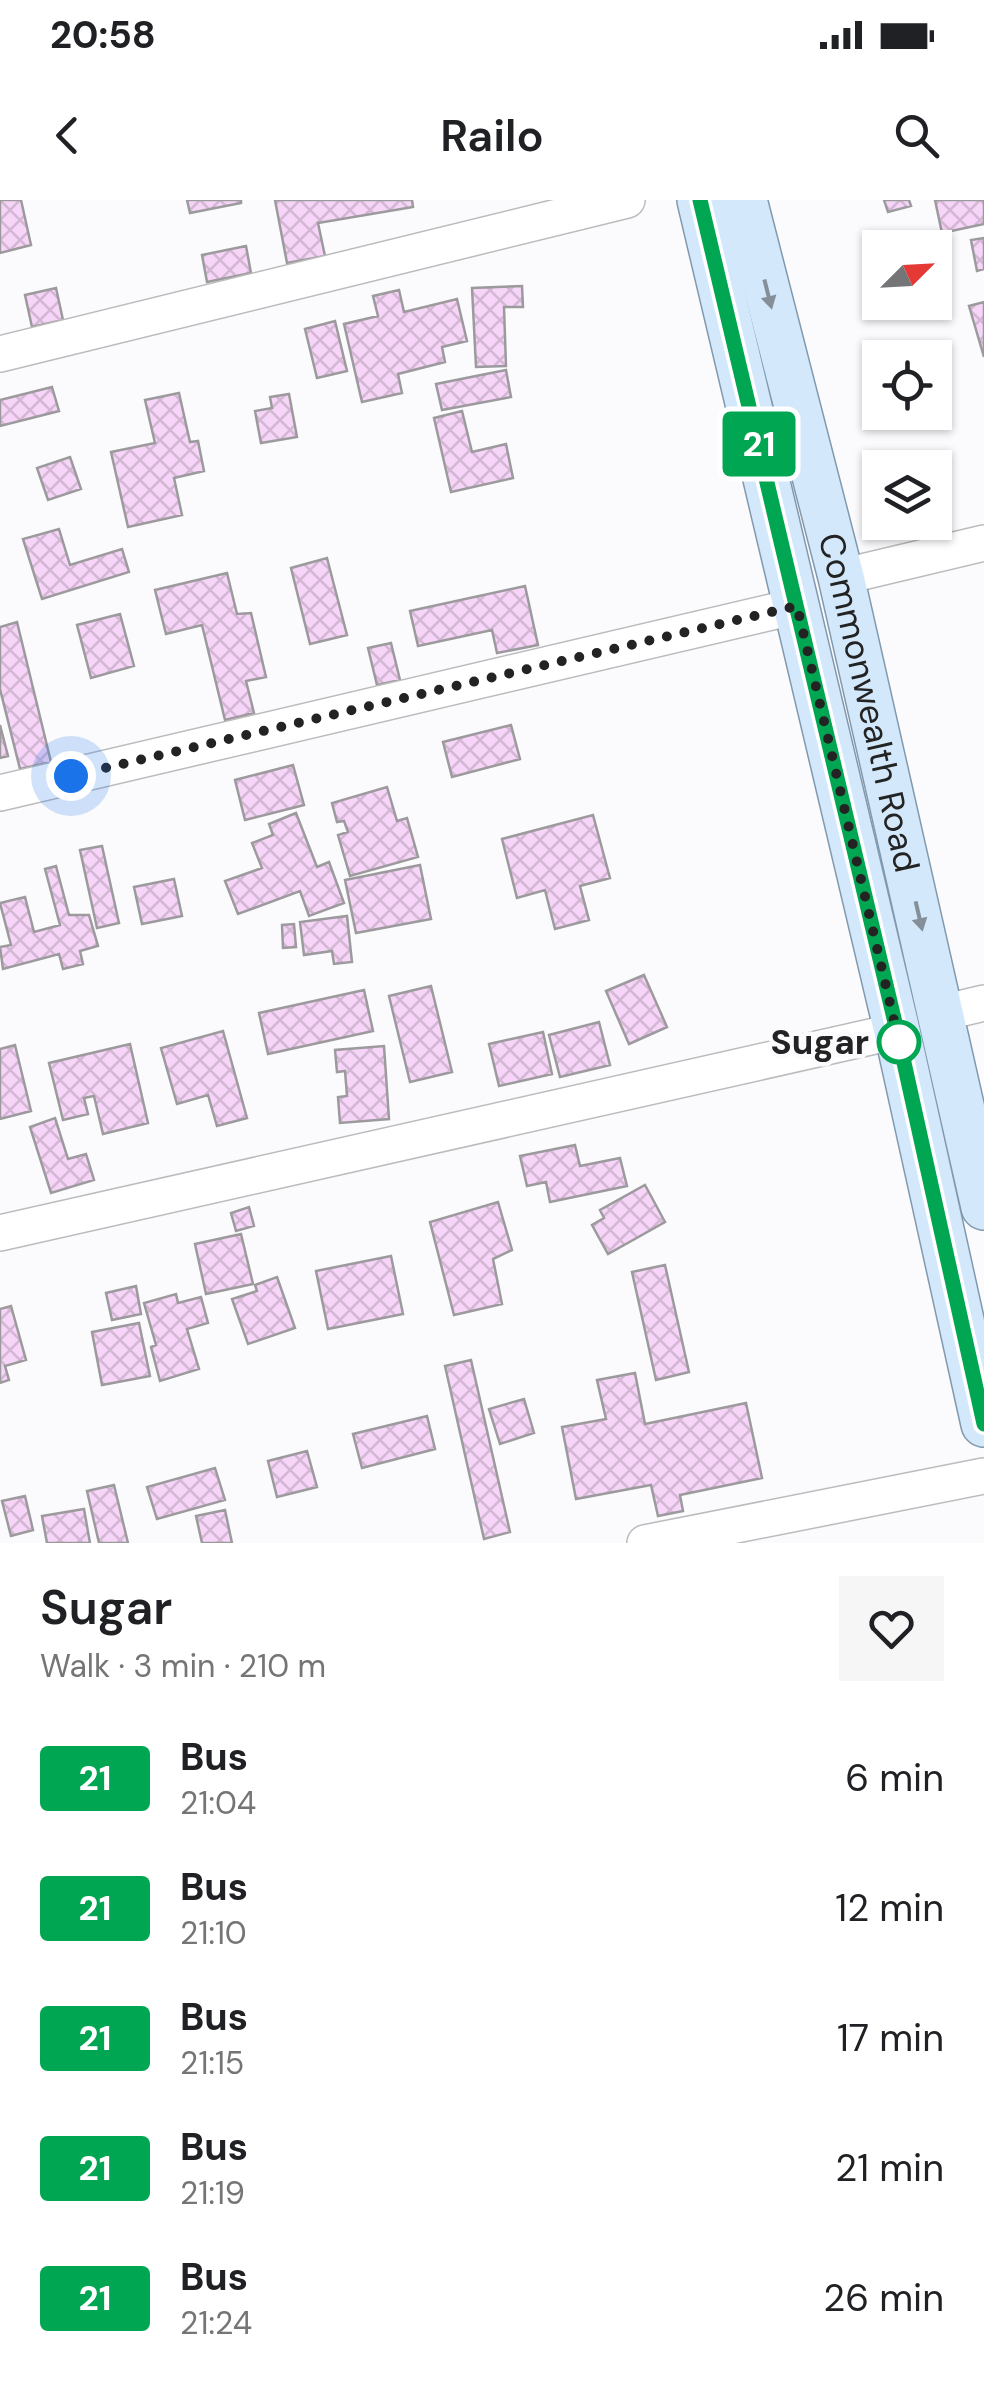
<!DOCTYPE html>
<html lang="en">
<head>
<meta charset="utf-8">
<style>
	:root { --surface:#fff; --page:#f6f6f6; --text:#202124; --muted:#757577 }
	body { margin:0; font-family:"DM Sans",sans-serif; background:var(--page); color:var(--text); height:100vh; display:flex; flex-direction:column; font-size:38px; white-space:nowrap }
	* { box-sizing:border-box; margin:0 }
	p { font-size:32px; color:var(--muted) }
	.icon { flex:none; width:55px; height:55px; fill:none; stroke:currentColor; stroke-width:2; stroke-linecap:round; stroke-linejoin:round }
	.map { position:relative; height:1343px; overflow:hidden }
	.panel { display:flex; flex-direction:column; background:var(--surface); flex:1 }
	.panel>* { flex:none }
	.badge { padding:0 20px; border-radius:8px; font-size:35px; line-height:65px }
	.needle { width:65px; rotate:66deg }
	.buttons { position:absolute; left:862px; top:30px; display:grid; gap:20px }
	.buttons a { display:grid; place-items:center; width:90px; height:90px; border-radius:0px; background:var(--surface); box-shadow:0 2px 8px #0004; font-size:50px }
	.you { position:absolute; width:50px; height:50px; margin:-25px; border:8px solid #fff; border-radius:50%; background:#1a73e8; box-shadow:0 0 0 15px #1a73e833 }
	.map>.badge { position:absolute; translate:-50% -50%; box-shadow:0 0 0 5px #fff }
	.round { display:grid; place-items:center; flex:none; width:105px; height:105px; border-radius:0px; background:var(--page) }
	.summary { display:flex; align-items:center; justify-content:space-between; height:170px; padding:0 40px }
	h1 { font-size:48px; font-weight:600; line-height:75px }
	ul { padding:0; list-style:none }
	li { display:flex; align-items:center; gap:30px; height:130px; padding:0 40px }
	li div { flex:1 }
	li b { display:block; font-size:38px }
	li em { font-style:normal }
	li .badge { min-width:110px; font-weight:700; text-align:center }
	.status { display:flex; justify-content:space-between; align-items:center; height:70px; padding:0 50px; background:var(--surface); direction:ltr }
	.status svg { height:28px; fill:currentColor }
	header { display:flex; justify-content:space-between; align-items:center; height:130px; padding:0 40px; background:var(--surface); font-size:45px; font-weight:600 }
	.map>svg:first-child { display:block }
</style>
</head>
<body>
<div class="status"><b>20:58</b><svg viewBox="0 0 49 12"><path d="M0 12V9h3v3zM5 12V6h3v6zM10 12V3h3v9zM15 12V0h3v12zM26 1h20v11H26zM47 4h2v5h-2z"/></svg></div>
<header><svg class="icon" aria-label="back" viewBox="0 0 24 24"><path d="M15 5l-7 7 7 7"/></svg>Railo<svg class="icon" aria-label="search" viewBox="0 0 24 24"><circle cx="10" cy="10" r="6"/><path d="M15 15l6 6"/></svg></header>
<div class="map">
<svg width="984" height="1343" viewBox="0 0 984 1343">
	<defs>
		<pattern id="building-cross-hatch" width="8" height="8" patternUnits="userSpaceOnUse" patternTransform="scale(2.5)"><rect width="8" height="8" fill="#f6d5f8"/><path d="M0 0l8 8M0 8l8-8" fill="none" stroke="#d3b7d4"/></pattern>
	</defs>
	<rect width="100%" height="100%" fill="#fbfbfe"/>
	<path fill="url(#building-cross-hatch)" stroke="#9c9a9c" stroke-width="2.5" d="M0,0H21L31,45L0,53Z
		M187,0H241V3L190,13Z
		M275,0H412L413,7L318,23L325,56L287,63Z
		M884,0H909L911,6L888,12Z
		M935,0H984V24L942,33Z
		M984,38V69L977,71L971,40Z
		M246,46L251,73L207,82L202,55Z
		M522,86L523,107H504L506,166L476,167L472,88Z
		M56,88L63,120L32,127L25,95Z
		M399,90L404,112L457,99L467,141L442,147L445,162L398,174L402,193L362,202L344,124L378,116L373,96Z
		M984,102V157L969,106Z
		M335,121L347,171L317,178L305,129Z
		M506,170L511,197L442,210L436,184Z
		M52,187L59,211L0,226V200Z
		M179,193L190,242L198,241L204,271L174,278L182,315L128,327L111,252L155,243L145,200Z
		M289,194L297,237L261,243L255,211L272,208L270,197Z
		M462,211L472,252L506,244L513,278L451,292L434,218Z
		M70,257L81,289L48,300L37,268Z
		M59,329L70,365L122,349L129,372L42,399L23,339Z
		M327,358L347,435L310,444L291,368Z
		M227,373L237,414L251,413L266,477L246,481L254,513L225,520L202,425L166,434L155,390Z
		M525,386L538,445L497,453L492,430L418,446L410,411Z
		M120,414L134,466L91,478L77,425Z
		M17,422L51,562L20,569L0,489V427Z
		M391,443L400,480L377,485L368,448Z
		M0,525L8,556L0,558Z
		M511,525L520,559L452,577L443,542Z
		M293,565L304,605L245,620L235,580Z
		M387,587L397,621L407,618L418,657L350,676L338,635L348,632L344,621L337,622L332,603Z
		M296,613L317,667L329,662L344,703L309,716L300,691L238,714L225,681L262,668L252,643L273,635L269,624Z
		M593,615L610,678L580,686L589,720L555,729L545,690L517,698L502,639Z
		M102,646L119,723L97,728L80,650Z
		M420,665L431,719L356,733L345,680Z
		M56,666L69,715H89L98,746L80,751L83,764L63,769L59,754L3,769L0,747L11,745L0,703L25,697L34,732L60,725L45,669Z
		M174,679L182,716L142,724L134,687Z
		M347,716L352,762L334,764L332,751L304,755L300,722Z
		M294,724L296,747L283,748L282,725Z
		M644,775L667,827L629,844L606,791Z
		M431,786L452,872L410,882L389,796Z
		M364,790L373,831L268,854L259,813Z
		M599,822L610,865L560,877L549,835Z
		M223,831L247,918L217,926L208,895L177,904L161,848Z
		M543,832L552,874L499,886L489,844Z
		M130,844L148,923L103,934L94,896L84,898L88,914L63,920L49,863Z
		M15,845L31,911L0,919V849Z
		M384,846L389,919L340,923L338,897L347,896L345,871L337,872L335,850Z
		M55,918L68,959L86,954L94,980L51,993L30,927Z
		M575,945L580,966L620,958L627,986L550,1002L546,982L527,986L520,956Z
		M645,985L665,1022L608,1054L592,1025L604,1018L600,1010Z
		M498,1002L512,1050L493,1059L502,1104L454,1115L430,1022Z
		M249,1007L254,1026L236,1031L231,1013Z
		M241,1034L253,1084L206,1094L195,1044Z
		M391,1056L403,1114L328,1129L316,1071Z
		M665,1065L689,1172L656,1180L632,1072Z
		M277,1077L295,1128L248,1144L232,1099L257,1091L255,1085Z
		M136,1086L141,1114L112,1120L106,1093Z
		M176,1094L178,1103L201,1097L208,1123L187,1129L199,1169L160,1181L151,1147L156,1145L144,1103Z
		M11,1106L26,1160L5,1166L9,1180L0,1183V1109Z
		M139,1123L150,1176L102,1185L92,1132Z
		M471,1160L510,1332L484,1339L445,1166Z
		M635,1173L645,1224L746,1203L762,1278L680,1295L683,1311L658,1316L651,1285L576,1299L562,1227L606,1219L597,1180Z
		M524,1199L534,1233L500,1244L489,1209Z
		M427,1216L435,1249L362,1268L353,1234Z
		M307,1251L317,1287L277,1297L268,1261Z
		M215,1268L225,1300L157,1319L147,1287Z
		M114,1285L128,1343H99L87,1291Z
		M25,1296L33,1330L11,1336L2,1301Z
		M84,1309L90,1343H47L42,1316Z
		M225,1310L232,1343H202L196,1316Z"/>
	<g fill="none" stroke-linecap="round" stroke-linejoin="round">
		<g stroke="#bcbcbe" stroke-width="38">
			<path id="minor" d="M0,154L627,0
				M841,377L984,343
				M0,593L797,406
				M942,813L984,803
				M0,1033L897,831
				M645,1343L984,1276"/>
		</g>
		<g stroke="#8299ad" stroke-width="48">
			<g id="major">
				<path d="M700,0L897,831L984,1224"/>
				<path id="s1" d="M744,0L841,377L984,1007"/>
			</g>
		</g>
		<use href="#minor" stroke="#fff" stroke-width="35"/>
		<use href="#major" stroke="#d3e8fa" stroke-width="45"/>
	</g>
	<defs><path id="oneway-solid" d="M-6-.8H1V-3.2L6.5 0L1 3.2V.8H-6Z" transform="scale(2.5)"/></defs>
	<g fill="#848f9a">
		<use href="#oneway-solid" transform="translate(768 94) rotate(76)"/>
		<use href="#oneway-solid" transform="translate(919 716) rotate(77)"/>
	</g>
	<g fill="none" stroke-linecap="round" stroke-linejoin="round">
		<g stroke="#fff" stroke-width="22">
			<path id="line" d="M700,0L897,831L984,1224"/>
		</g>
		<use href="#line" stroke="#00a651" stroke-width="15"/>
		<path stroke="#232324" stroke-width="10" stroke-dasharray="0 18" d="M71,576L797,406L899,842"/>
	</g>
	<circle fill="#fff" stroke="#00a651" stroke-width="5" cx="899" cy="842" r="20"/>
	<g text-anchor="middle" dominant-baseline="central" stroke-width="9" stroke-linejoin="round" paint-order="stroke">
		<g font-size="35" fill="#232324" stroke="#fbfbfe">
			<text stroke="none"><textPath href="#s1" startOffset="518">Commonwealth Road</textPath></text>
		</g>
		<g font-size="35" font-weight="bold" fill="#232324" stroke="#fbfbfe" text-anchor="end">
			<text x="869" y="842">Sugar</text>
		</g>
	</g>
</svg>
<div class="buttons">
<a><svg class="needle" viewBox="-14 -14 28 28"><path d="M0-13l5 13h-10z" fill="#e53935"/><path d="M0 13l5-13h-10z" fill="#757577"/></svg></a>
<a><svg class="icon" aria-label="locate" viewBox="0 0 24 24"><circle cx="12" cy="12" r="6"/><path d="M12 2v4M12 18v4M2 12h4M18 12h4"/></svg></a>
<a><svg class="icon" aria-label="layers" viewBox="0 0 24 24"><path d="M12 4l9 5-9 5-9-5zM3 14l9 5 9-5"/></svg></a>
</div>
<div class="you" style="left:71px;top:576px"></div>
<b class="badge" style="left:759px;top:244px;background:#00a651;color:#fff">21</b>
</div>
<section class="panel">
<div class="summary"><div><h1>Sugar</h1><p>Walk · 3 min · 210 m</p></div><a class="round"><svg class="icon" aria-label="heart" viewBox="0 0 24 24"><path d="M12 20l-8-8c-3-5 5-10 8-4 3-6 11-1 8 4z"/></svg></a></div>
<ul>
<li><span class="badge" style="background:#00a651;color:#fff">21</span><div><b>Bus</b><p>21:04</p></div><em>6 min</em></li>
<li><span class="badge" style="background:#00a651;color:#fff">21</span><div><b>Bus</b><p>21:10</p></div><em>12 min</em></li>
<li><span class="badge" style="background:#00a651;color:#fff">21</span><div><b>Bus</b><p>21:15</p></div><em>17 min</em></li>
<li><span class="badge" style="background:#00a651;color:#fff">21</span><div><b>Bus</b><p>21:19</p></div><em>21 min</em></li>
<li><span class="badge" style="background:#00a651;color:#fff">21</span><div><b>Bus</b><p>21:24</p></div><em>26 min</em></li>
</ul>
</section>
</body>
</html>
